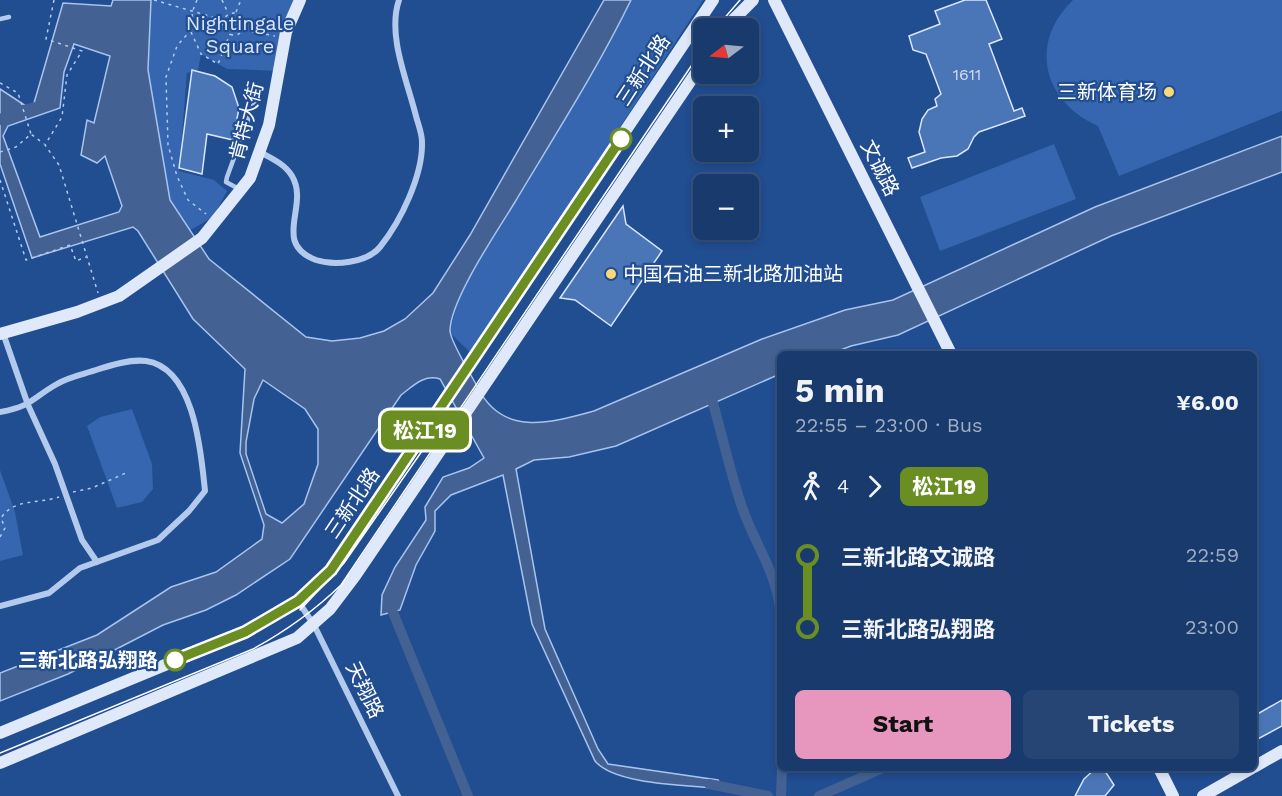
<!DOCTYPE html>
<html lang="en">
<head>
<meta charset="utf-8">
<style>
	:root { --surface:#193a6d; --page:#264575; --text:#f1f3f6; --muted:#9fadc2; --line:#375480; --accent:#e797bd }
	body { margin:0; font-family:"Work Sans","Noto Sans SC",sans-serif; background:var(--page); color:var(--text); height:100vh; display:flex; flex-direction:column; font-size:22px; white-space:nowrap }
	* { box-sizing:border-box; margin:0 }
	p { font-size:20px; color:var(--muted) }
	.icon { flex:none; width:33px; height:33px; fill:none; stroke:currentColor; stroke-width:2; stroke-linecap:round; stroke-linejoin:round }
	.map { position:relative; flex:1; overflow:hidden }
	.drawer { position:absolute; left:777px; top:351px; width:480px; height:420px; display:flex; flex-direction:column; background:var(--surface); border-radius:9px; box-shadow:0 3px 9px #0003,0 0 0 2px var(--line) }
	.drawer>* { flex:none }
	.badge { padding:0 12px; border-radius:9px; font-size:21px; line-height:39px }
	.needle { width:39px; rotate:254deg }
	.fabs { position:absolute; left:693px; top:18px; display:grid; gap:12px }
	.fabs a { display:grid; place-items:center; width:66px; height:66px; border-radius:9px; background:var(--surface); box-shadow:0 3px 9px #0003,0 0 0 2px var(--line); font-size:30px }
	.map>.badge { position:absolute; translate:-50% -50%; box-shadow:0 0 0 3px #fff }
	.legs { display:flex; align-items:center; gap:9px; height:66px; padding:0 18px; font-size:20px }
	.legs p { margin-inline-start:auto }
	.summary { display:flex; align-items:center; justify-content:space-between; height:102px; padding:0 18px }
	h1 { font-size:33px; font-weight:700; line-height:45px }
	.cta { display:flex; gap:12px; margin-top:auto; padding:12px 18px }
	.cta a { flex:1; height:69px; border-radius:9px; background:var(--accent); color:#111; font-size:24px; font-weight:700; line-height:69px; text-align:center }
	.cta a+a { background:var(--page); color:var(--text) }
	ul { padding:0 18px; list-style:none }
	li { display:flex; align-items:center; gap:21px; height:72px; font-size:22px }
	li i { display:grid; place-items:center; width:9px; height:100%; margin:0 8px; background:currentColor }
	li i::after { content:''; width:15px; height:15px; margin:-8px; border:4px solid; border-radius:50%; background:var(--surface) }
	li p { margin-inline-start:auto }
	li:first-child i { background:linear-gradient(#0000 50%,currentColor 0) }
	li:last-child i { background:linear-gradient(currentColor 50%,#0000 0) }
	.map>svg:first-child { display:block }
</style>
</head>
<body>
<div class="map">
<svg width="1282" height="796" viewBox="0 0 1282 796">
	<rect width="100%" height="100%" fill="#214d91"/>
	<path fill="#3566af" d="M151,0H300L279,71L227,69L201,54L198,70L187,73L179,171L214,180L227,191L213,217L189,231L170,200L162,162L148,70Z
		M631,0H703L472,354L450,333C457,287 491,243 515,203C555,136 596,70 631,0Z
		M1073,0H1282V111L1119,176L1098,126C1043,102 1028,43 1073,0Z
		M1054,144L1076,199L940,251L920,197Z
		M132,409L152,464L153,489L142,502L117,508L87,426L100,417Z
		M0,470L15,512L23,555L0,561Z"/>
	<path fill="#436293" stroke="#a7c4ee" stroke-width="1.5" fill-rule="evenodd" d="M113,0H151L148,70L170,200L209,259L306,337L332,341L360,338L384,331L405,319L433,293L470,235L604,0H631C597,70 555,135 515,202C498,230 450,300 450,331C451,343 472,376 478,388C503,437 550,423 594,411L762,339L845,310L893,300L1095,207L1282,136V172L1111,236L898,335L851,346L830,354H780V374L616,446L569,457L534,460L516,469L545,629L598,749L608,764L718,780L724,789C692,785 616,786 595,761L532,624L503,475L451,495L435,511V531L416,565L400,610L381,615L382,595L395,567L426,520L425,507L443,477L469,468L484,458L440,379C424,374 413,386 401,395L290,559L236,595L206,610L163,625L68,674L0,701V673L97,635L171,587L216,572L262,539L264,525L240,453L245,369L193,319L138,231L133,227L32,258L0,164V89L32,110L63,3L111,6ZM74,44L110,56L94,123L87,120L81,155L97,163L105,156L122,206L119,212L40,237L3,136L8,126L60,108L64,72ZM263,380L305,409L318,429V464L304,504L282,523L266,514L246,454V442L254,399Z"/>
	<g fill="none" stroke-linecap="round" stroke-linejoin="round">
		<path stroke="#436293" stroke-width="10" d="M0,120L8,114L47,104
			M709,389C720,426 728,464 740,501C751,538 775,568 780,608
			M393,599L390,605L468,796
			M709,784L768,796
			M781,796L782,768
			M819,796L883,768"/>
	</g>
	<path fill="#4a76b8" stroke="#d9e6f9" stroke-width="1.5" d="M965,0H986L1002,39L989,44L1014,111L1022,108L1025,116L979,132L974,137L968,149L957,156L941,158L912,168L908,158L925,152L919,132L922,119L928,110L937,106L935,99L941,94L926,54L913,50L909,36L940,24L935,11Z
		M192,70L215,76L232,87L239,108L233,140L207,134L202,174L179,168Z
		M623,206L626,224L662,251L611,326L575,300L560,298Z
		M1282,700V726L1254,741V716Z
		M1096,768H1103L1114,785L1105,796H1075L1084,779Z"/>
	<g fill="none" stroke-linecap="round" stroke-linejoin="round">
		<path stroke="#b3caed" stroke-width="1.5" stroke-dasharray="3 4.5" stroke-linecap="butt" d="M54,0L46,39L82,51L67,75L62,117L45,145L59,165L98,293
			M154,0L223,20
			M197,0L193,10L190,31L177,46L166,77L168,145L177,176L188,200L206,214
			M222,0L228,13
			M236,12L241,0
			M223 24a11 11 0 1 1 22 0a11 11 0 1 1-22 0Z
			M244,30L275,36
			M191,32L201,54L218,64L230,34
			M0,83L18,93L31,134
			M0,152L16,147L31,134L44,144
			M0,180L26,260L70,245L76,261L86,257
			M73,492L92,488L126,473
			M0,537L5,528L1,518C14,498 39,504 59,497"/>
		<path stroke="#b3caed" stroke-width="4.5" d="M0,19L9,17
			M239,189L226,182L227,177L256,98"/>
		<path stroke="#b3caed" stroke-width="6" d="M260,152C271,158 285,164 292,176C310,206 271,243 316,260C334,266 367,263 380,247C401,221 423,175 422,142C422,133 418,124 416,116C407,80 387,35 399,0
			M3,333L28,405L55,464L82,540L97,562
			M0,412C33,406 32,398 57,384C68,377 84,374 96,370C111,365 130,359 146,361C195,368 201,453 205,491L189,511L158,540L80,568L49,593L0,606
			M298,601L314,625L398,796"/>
		<path stroke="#dfe9fa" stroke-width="12" d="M774,0L951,354
			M725,28L753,0
			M0,334L77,312L119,296L202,238L250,178L269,125L286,32L300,0
			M0,733L245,632L298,601L331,570L713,0
			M0,763L297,638L330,609L355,576L704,61
			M1254,767L1282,751
			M1159,768L1173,796
			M1203,796L1252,768"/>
		<path stroke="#fff" stroke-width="1.5" d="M716,28L740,0
			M300,610L344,563L422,451
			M0,753L253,649C286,631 314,611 341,585L704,47"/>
	</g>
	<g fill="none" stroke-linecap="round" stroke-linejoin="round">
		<g stroke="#fff" stroke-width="14">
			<path id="line-1" d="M175,660L245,632L298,601L331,570L621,139"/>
		</g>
		<use href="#line-1" stroke="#6b8e23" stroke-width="9"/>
	</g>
	<g fill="#f9d975" stroke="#214d91" stroke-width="2">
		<circle cx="1169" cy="92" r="6"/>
		<circle cx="611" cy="274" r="6"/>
	</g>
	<g fill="#fff" stroke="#6b8e23" stroke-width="3">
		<circle cx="621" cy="139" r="10"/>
		<circle cx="175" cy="660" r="10"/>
	</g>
	<g text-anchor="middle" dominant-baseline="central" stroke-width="4.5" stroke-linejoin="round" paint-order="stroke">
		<g font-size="16" fill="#d2dded">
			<text x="967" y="74">1611</text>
		</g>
		<g font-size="20" fill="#d9e6f9" stroke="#214d91">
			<text x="240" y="23">Nightingale<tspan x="240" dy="23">Square</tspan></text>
		</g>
		<g font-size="20" fill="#fff" stroke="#214d91">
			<text transform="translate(643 70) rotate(-57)">三新北路</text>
			<text transform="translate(246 121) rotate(-75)">肯特大街</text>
			<text transform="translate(880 168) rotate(63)">文诚路</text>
			<text transform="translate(352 503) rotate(-56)">三新北路</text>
			<text transform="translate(365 690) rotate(64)">天翔路</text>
		</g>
		<g font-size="20" fill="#fff" stroke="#214d91" text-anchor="end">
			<text x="1157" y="92">三新体育场</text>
			<text x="623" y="274" text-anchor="start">中国石油三新北路加油站</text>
		</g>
		<g font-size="20" font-weight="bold" fill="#fff" stroke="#214d91" text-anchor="end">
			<text x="158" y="660">三新北路弘翔路</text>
		</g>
	</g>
</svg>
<div class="fabs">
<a><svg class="needle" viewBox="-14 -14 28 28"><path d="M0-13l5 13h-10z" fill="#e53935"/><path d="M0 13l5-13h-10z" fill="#9fadc2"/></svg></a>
<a>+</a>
<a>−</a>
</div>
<b class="badge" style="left:425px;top:430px;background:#6b8e23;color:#fff">松江19</b>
<section class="drawer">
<div class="summary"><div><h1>5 min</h1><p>22:55 – 23:00 · Bus</p></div><b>¥6.00</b></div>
<div class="legs"><svg class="icon" aria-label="walk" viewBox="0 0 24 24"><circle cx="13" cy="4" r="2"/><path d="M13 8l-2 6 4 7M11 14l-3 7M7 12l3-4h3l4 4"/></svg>4<svg class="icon" aria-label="forward" viewBox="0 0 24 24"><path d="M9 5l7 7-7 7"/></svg><b class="badge" style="background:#6b8e23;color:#fff">松江19</b></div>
<ul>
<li><i style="color:#6b8e23"></i><b>三新北路文诚路</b><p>22:59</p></li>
<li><i style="color:#6b8e23"></i><b>三新北路弘翔路</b><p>23:00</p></li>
</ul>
<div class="cta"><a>Start</a><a>Tickets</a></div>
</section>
</div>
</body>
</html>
